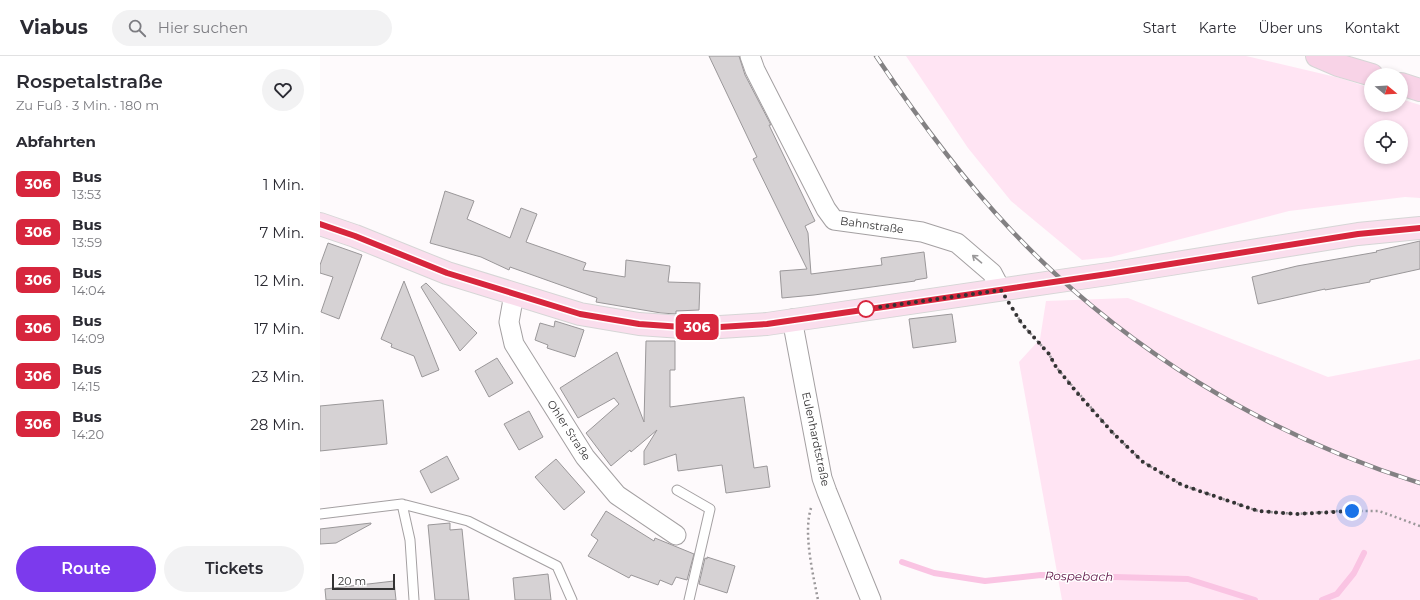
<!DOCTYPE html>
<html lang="de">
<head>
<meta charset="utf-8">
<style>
	:root { --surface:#fff; --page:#f2f2f3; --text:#2b2b33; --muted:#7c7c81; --line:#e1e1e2; --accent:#7c3aed }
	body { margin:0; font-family:Montserrat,sans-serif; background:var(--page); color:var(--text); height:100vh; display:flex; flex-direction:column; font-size:15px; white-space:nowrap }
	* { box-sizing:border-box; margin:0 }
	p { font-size:13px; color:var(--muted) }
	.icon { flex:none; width:22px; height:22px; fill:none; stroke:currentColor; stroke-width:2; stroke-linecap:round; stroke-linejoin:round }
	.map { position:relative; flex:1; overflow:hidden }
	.panel { display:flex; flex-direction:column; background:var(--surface); width:320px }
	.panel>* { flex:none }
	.badge { padding:0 8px; border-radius:6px; font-size:14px; line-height:26px }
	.needle { width:26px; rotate:108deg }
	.buttons { position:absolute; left:1044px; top:12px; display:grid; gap:8px }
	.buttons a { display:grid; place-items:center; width:44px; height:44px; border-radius:50%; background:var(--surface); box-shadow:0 2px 6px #0003; font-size:20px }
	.scale { position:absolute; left:12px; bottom:10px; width:63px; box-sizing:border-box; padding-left:4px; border:2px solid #343334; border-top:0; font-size:11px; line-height:14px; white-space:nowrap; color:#343334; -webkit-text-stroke:3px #fff; paint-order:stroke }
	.you { position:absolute; width:20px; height:20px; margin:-10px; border:3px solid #fff; border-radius:50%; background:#1a73e8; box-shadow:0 0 0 6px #1a73e833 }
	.map>.badge { position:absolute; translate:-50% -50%; box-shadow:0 0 0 2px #fff }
	h2 { padding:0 16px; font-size:15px; line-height:36px }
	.round { display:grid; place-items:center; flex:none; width:42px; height:42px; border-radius:21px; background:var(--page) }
	.headline { display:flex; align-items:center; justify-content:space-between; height:68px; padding:0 16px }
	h1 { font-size:19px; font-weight:600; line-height:30px }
	.cta { display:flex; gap:8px; margin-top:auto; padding:8px 16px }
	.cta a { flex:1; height:46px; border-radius:24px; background:var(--accent); color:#fff; font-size:16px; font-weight:600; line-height:46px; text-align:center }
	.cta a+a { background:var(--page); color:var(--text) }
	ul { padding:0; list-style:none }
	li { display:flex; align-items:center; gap:12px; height:48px; padding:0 16px }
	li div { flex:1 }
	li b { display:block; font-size:15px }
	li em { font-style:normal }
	li .badge { min-width:44px; font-weight:700; text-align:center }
	header { display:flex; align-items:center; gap:24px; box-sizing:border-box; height:56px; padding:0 20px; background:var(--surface); border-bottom:1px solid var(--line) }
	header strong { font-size:19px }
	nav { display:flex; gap:22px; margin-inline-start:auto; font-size:14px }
	.search { width:280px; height:36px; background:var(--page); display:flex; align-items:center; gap:10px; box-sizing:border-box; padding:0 14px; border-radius:22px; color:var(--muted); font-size:15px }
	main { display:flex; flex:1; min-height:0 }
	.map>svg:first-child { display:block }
</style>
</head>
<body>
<header>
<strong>Viabus</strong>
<div class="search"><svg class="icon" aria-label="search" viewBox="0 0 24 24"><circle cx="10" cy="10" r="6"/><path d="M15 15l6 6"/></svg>Hier suchen</div>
<nav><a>Start</a><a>Karte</a><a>Über uns</a><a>Kontakt</a></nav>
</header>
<main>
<section class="panel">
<div class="headline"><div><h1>Rospetalstraße</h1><p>Zu Fuß · 3 Min. · 180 m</p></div><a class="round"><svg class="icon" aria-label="heart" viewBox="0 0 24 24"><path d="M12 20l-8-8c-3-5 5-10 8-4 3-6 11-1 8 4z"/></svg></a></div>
<h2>Abfahrten</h2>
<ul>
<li><span class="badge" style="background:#d7263d;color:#fff">306</span><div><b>Bus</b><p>13:53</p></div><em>1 Min.</em></li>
<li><span class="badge" style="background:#d7263d;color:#fff">306</span><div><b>Bus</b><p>13:59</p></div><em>7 Min.</em></li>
<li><span class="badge" style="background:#d7263d;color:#fff">306</span><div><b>Bus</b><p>14:04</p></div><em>12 Min.</em></li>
<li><span class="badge" style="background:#d7263d;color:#fff">306</span><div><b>Bus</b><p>14:09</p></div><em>17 Min.</em></li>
<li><span class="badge" style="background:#d7263d;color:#fff">306</span><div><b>Bus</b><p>14:15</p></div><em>23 Min.</em></li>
<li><span class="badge" style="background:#d7263d;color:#fff">306</span><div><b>Bus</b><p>14:20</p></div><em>28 Min.</em></li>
</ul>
<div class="cta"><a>Route</a><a>Tickets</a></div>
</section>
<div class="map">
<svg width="1100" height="544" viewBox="0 0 1100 544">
	<rect width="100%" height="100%" fill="#fefafc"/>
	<path fill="#ffe4f3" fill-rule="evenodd" d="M586,0H926L1020,22L1051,32V49H1081V43L1100,49V142L1085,141L969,155L791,201L762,204L691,145L648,92ZM1051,71H1081V101H1051Z
		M808,242L1008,321L1100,303V544H742L699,306L720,283L726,245Z"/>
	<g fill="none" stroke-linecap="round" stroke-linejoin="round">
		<path stroke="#fac4e3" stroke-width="6" d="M582,506L614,517L665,525L721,519L868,523L935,544
			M1002,544L1017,538L1034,517L1044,497"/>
	</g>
	<path fill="#d6d2d4" stroke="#9a9799" d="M389,0H419L425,19L451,69H449L495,165L485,170L488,177L491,218L562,209L561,202L604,196L607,222L595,224V225L494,239L462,242L460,215L487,213L433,103L437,101Z
		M125,135L154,145L147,163L190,182L201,152L217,158L206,186L266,207L263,214L305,221L306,204L350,210L348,226L380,227L379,254L356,255V258L341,257L276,246L277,242L190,211L189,214L161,201L110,187Z
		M1100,185V213L1050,224V226L1005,234V233L938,248L932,221L977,210L1057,196L1056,195Z
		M8,187L42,199L19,263L1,256L13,221L0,217V209Z
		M84,225L119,314L102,321L94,300L71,291L72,288L61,283Z
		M106,227L157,277L140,295L101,231Z
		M632,258L636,286L593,292L589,263Z
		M235,265L264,274L255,301L227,292L228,289L215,284L220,267L234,271Z
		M326,285H355V314H350V351L424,341L434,412L447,410L450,431L406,437L402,409L358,415L356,398L324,409V395L337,374L311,396L310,394L291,410L266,377L299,348L294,342L258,362L240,332L297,296L324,366Z
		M177,302L193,327L169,341L155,315Z
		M63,344L67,388L0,395V350Z
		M209,355L223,381L199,394L184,368Z
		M127,400L139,423L111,437L100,415Z
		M236,403L265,436L244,454L215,421Z
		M286,455L334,485L335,482L374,498L367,524L356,521L352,529L340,524L338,529L311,519L309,522L268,500L278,484L271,479Z
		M51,467V468L16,487L0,488V473Z
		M130,467V474L142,473L149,544H115L108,469Z
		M387,501L415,510L407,537L379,528L385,502L387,503Z
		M228,518L231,544H195L193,522Z
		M74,525L76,544H6L5,533Z"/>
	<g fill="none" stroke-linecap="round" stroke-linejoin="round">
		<g stroke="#a4a0a2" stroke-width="11">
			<path id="service" d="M357,434L390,453L369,544
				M82,448L148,465L237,510L252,544
				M0,458L82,448L90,484L94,544"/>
		</g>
		<g stroke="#a4a0a2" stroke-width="21">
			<path id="minor" d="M430,0L435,14L506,153L514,164L602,176L637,187L672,217L681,234
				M194,238L189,266L194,288L265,401L297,439L356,479
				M472,263L502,422L507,436L551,544"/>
		</g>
		<g stroke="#d6d6d6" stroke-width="24">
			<path id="primary" d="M0,168L35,180L127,217L260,258L319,268L362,271H400L447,268L788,218L1038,178L1100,172"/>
		</g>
		<g stroke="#d6d6d6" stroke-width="24">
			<path id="trunk" d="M997,0L1018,9L1052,19
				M1081,28L1100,34"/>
		</g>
		<path stroke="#9a9799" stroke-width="2.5" stroke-dasharray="2 3" stroke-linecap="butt" d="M693,253L702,268L729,298L736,311L792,376L823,406L862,429L938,455L977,458L1018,455H1059L1100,470
			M491,452C483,477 493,518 498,544"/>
		<use href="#service" stroke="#fff" stroke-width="9"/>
		<use href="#minor" stroke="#fff" stroke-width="19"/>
		<use href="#primary" stroke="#fadeed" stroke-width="22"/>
		<use href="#trunk" stroke="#f8d3e7" stroke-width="22"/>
		<g stroke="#838183" stroke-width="4.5">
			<path id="rail" d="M556,0C597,61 640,120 691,174C802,292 945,379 1100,427"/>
		</g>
		<use href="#rail" stroke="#fff" stroke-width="3" stroke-dasharray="9" stroke-linecap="butt"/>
	</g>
	<defs><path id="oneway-shaft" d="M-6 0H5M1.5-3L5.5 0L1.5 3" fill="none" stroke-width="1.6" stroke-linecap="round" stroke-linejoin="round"/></defs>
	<use stroke="#9a999a" href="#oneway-shaft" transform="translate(657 203) rotate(-140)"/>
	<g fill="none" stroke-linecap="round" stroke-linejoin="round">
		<g stroke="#fff" stroke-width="9">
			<path id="line" d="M0,168L35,180L127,217L260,258L319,268L362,271H400L447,268L788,218L1038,178L1100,172"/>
		</g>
		<use href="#line" stroke="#d7263d" stroke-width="6"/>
		<path stroke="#343334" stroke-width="4" stroke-dasharray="0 7.2" d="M546,253L681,234L702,268L729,298L736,311L758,338L792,376L823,406L862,429L938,455L977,458L1032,455"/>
	</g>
	<circle fill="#fff" stroke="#d7263d" stroke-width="2" cx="546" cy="253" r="8"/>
	<g text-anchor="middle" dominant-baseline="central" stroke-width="3" stroke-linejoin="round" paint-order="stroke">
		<g font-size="11" fill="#343334" stroke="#fff">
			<text transform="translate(552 169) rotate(8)">Bahnstraße</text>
			<text transform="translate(249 374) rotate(57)">Ohler Straße</text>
			<text transform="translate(496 383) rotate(78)">Eulenhardtstraße</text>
		</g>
		<g font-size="12" font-style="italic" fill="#5e1346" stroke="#fff">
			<text transform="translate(759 520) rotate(1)">Rospebach</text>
		</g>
	</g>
</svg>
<div class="buttons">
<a><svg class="needle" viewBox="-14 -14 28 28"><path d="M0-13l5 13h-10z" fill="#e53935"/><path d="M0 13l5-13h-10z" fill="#7c7c81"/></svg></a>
<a><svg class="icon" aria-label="locate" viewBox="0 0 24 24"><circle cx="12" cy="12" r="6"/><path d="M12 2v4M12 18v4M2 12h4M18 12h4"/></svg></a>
</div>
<div class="scale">20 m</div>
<div class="you" style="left:1032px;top:455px"></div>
<b class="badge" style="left:377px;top:271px;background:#d7263d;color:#fff">306</b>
</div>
</main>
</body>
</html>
